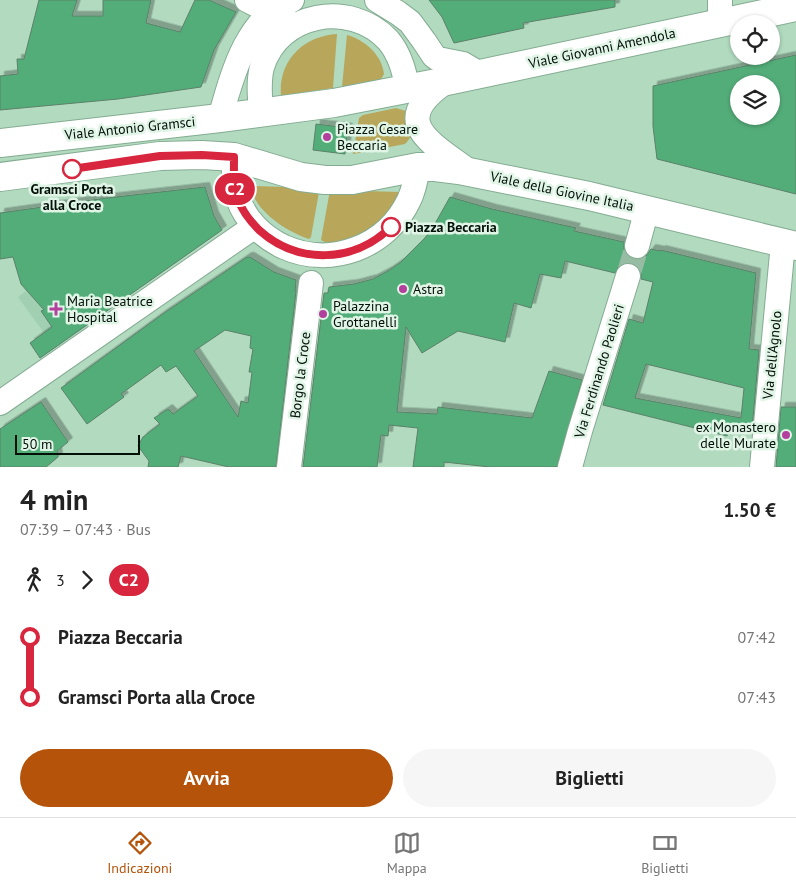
<!DOCTYPE html>
<html lang="it">
<head>
<meta charset="utf-8">
<style>
	:root { --surface:#fff; --page:#f6f6f6; --text:#222; --muted:#767676; --line:#e0e0e0; --accent:#b45309 }
	body { margin:0; font-family:"PT Sans",sans-serif; background:var(--page); color:var(--text); height:100vh; display:flex; flex-direction:column; font-size:19px; white-space:nowrap }
	* { box-sizing:border-box; margin:0 }
	p { font-size:16px; color:var(--muted) }
	.icon { flex:none; width:28px; height:28px; fill:none; stroke:currentColor; stroke-width:2; stroke-linecap:round; stroke-linejoin:round }
	.map { position:relative; height:467px; overflow:hidden }
	.details { display:flex; flex-direction:column; background:var(--surface); flex:1 }
	.details>* { flex:none }
	.badge { padding:0 10px; border-radius:16px; font-size:18px; line-height:32px }
	.fabs { position:absolute; left:730px; top:15px; display:grid; gap:10px }
	.fabs a { display:grid; place-items:center; width:50px; height:50px; border-radius:50%; background:var(--surface); box-shadow:0 1px 4px #0004; font-size:25px }
	.scale { position:absolute; left:15px; bottom:12px; width:125px; box-sizing:border-box; padding-left:5px; border:2px solid #031008; border-top:0; font-size:14px; line-height:18px; white-space:nowrap; color:#031008; -webkit-text-stroke:4px #e1f5e7; paint-order:stroke }
	.map>.badge { position:absolute; translate:-50% -50%; box-shadow:0 0 0 2px #fff }
	.legs { display:flex; align-items:center; gap:8px; height:55px; padding:0 20px; font-size:16px }
	.legs p { margin-inline-start:auto }
	.overview { display:flex; align-items:center; justify-content:space-between; height:85px; padding:0 20px }
	h1 { font-size:28px; font-weight:700; line-height:38px }
	.button { display:flex; gap:10px; margin-top:auto; padding:10px 20px }
	.button a { flex:1; height:58px; border-radius:30px; background:var(--accent); color:#fff; font-size:20px; font-weight:700; line-height:58px; text-align:center }
	.button a+a { background:var(--page); color:var(--text) }
	ul { padding:0 20px; list-style:none }
	li { display:flex; align-items:center; gap:18px; height:60px; font-size:19px }
	li i { display:grid; place-items:center; width:8px; height:100%; margin:0 6px; background:currentColor }
	li i::after { content:''; width:12px; height:12px; margin:-6px; border:4px solid; border-radius:50%; background:var(--surface) }
	li p { margin-inline-start:auto }
	li:first-child i { background:linear-gradient(#0000 50%,currentColor 0) }
	li:last-child i { background:linear-gradient(currentColor 50%,#0000 0) }
	.menu { display:flex; justify-content:space-around; align-items:center; height:70px; border-top:1px solid var(--line); background:var(--surface); font-size:14px; color:var(--muted) }
	.menu a { display:grid; justify-items:center; gap:2px }
	.menu .on { color:var(--accent) }
	.map>svg:first-child { display:block }
</style>
</head>
<body>
<div class="map">
<svg width="796" height="467" viewBox="0 0 796 467">
	<defs>
		<filter id="shadow"><feDropShadow dx="4.5" dy="-4.5" stdDeviation="0" flood-color="#0004"/></filter>
	</defs>
	<rect width="100%" height="100%" fill="#b1dabf"/>
	<path fill="#a0d0b1" d="M61,269L72,287L94,320L55,348L18,297L26,291L21,285Z"/>
	<path fill="#b8a65a" d="M337,34L333,88L281,96C278,61 303,36 337,34Z
		M347,35C365,40 382,55 384,74L380,81L342,87Z
		M396,108L409,112C413,126 416,133 405,144L353,154L359,118L363,115Z
		M251,186L317,188L319,192L311,237L309,239C287,232 253,210 251,186Z
		M330,190L400,192L401,198C392,207 384,220 373,227C363,235 332,248 321,240Z"/>
	<path fill="#53ad79" stroke="#5b8169" fill-rule="evenodd" filter="url(#shadow)" d="M39,0H77L72,16H103V0H151L146,23L180,32L195,0H209L236,12L214,50L201,87L118,99L0,110V76L18,74L17,59H24Z
		M429,0H615V7L523,23L524,28L454,43L442,17Z
		M796,55V194L657,159L653,126V86ZM739,84H771V116H739Z
		M316,124L348,128L345,154L313,150Z
		M205,187L214,216L222,230L40,358L30,343L52,327L41,311L44,310L21,284L13,257L0,259V213L107,198Z
		M450,197L492,209L576,228L574,231L624,242V249L627,255L634,259H640L646,256L651,249L661,251V250L756,273L749,349L759,350L752,429L729,428L727,436L603,405L629,319L643,323L653,282L641,279V272L638,267L632,263H625L619,266L615,273L565,261L561,278L540,274L531,308L514,303L505,342L458,331L422,353L406,327L397,412L437,414L438,407L532,418L549,371L582,380L557,467H490L444,462V467H413L418,428L389,425L388,436L381,435L377,467H303L324,293H328L329,287L354,284L373,279L388,271L401,262L424,239L432,229ZM646,364L744,388L741,418L635,398Z
		M247,257H250L274,272L296,280L295,291H296L276,467H229L181,456L178,467H148L149,461L138,446L143,437L160,424L154,418L168,409L173,414L198,396L176,366L166,372L161,365L121,394L124,397L87,424L61,388L164,313ZM225,330L251,336L250,348L253,349L249,372H252L248,403L241,401L238,417L194,351Z
		M41,402L68,442L57,451L58,457L46,467H0V429Z
		M781,407H796V467H776Z"/>
	<g fill="none" stroke-linecap="round" stroke-linejoin="round">
		<path stroke="#97bca4" stroke-width="24" stroke-dasharray="24 12" stroke-linecap="butt" d="M628,276L637,246"/>
		<g stroke="#84ac92" stroke-width="26">
			<path id="minor" d="M247,0L286,20
				M377,0L398,13L410,22L424,41L434,56L438,59L463,64L480,74
				M720,0V23
				M447,81C386,122 432,143 470,172
				M261,113C260,98 258,82 262,67C279,12 350,0 388,40C400,54 404,71 408,89
				M220,118C232,76 246,18 292,0
				M234,157C234,171 233,184 238,198C245,220 263,237 284,247C331,268 387,247 409,200C414,190 416,179 418,167
				M637,246L647,209
				M0,403L255,226
				M289,467L311,283
				M570,467L580,431L628,276
				M762,467L783,243"/>
		</g>
		<g stroke="#84ac92" stroke-width="30">
			<path id="major" d="M0,143L220,118L334,103L447,81L796,7
				M0,177L160,156L202,155L234,157L301,177L325,180H352L418,167H435L459,170L589,196L796,246"/>
		</g>
		<use href="#minor" stroke="#fff" stroke-width="24"/>
		<use href="#major" stroke="#fff" stroke-width="28"/>
	</g>
	<g fill="none" stroke-linecap="round" stroke-linejoin="round">
		<g stroke="#fff" stroke-width="11">
			<path id="line-1" d="M72,169L160,156L202,155L234,157C234,171 233,185 238,199C242,211 250,221 259,230C298,265 354,263 391,227"/>
		</g>
		<use href="#line-1" stroke="#d7263d" stroke-width="8"/>
	</g>
	<g fill="#b2409c" stroke="#e1f5e7" stroke-width="2">
		<circle cx="327" cy="137" r="5"/>
		<circle cx="403" cy="289" r="5"/>
		<path d="M53.5 301.5h5v5h5v5h-5v5h-5v-5h-5v-5h5z"/>
		<circle cx="323" cy="314" r="5"/>
		<circle cx="786" cy="435" r="5"/>
	</g>
	<g fill="#fff" stroke="#d7263d" stroke-width="2.5">
		<circle cx="72" cy="169" r="9"/>
		<circle cx="391" cy="227" r="9"/>
	</g>
	<g text-anchor="middle" dominant-baseline="central" stroke-width="5" stroke-linejoin="round" paint-order="stroke">
		<g font-size="14" fill="#031008" stroke="#e1f5e7">
			<text transform="translate(602 48) rotate(-12)">Viale Giovanni Amendola</text>
			<text transform="translate(130 128) rotate(-6)">Viale Antonio Gramsci</text>
			<text transform="translate(562 191) rotate(12)">Viale della Giovine Italia</text>
			<text transform="translate(772 355) rotate(-84)">Via dell'Agnolo</text>
			<text transform="translate(599 371) rotate(-73)">Via Ferdinando Paolieri</text>
			<text transform="translate(300 375) rotate(-83)">Borgo la Croce</text>
		</g>
		<g font-size="14" fill="#031008" stroke="#e1f5e7" text-anchor="start">
			<text x="337" y="129">Piazza Cesare<tspan x="337" dy="16">Beccaria</tspan></text>
			<text x="413" y="289">Astra</text>
			<text x="67" y="301">Maria Beatrice<tspan x="67" dy="16">Hospital</tspan></text>
			<text x="333" y="306">Palazzina<tspan x="333" dy="16">Grottanelli</tspan></text>
			<text x="776" y="427" text-anchor="end">ex Monastero<tspan x="776" dy="16">delle Murate</tspan></text>
		</g>
		<g font-size="14" font-weight="bold" fill="#031008" stroke="#e1f5e7">
			<text x="72" y="189">Gramsci Porta<tspan x="72" dy="16">alla Croce</tspan></text>
			<text x="405" y="227" text-anchor="start">Piazza Beccaria</text>
		</g>
	</g>
</svg>
<div class="fabs">
<a><svg class="icon" aria-label="locate" viewBox="0 0 24 24"><circle cx="12" cy="12" r="6"/><path d="M12 2v4M12 18v4M2 12h4M18 12h4"/></svg></a>
<a><svg class="icon" aria-label="layers" viewBox="0 0 24 24"><path d="M12 4l9 5-9 5-9-5zM3 14l9 5 9-5"/></svg></a>
</div>
<div class="scale">50 m</div>
<b class="badge" style="left:235px;top:189px;background:#d7263d;color:#fff">C2</b>
</div>
<section class="details">
<div class="overview"><div><h1>4 min</h1><p>07:39 – 07:43 · Bus</p></div><b>1.50 €</b></div>
<div class="legs"><svg class="icon" aria-label="walk" viewBox="0 0 24 24"><circle cx="13" cy="4" r="2"/><path d="M13 8l-2 6 4 7M11 14l-3 7M7 12l3-4h3l4 4"/></svg>3<svg class="icon" aria-label="forward" viewBox="0 0 24 24"><path d="M9 5l7 7-7 7"/></svg><b class="badge" style="background:#d7263d;color:#fff">C2</b></div>
<ul>
<li><i style="color:#d7263d"></i><b>Piazza Beccaria</b><p>07:42</p></li>
<li><i style="color:#d7263d"></i><b>Gramsci Porta alla Croce</b><p>07:43</p></li>
</ul>
<div class="button"><a>Avvia</a><a>Biglietti</a></div>
</section>
<nav class="menu">
<a class="on"><svg class="icon" aria-label="directions" viewBox="0 0 24 24"><path d="M12 3l9 9-9 9-9-9zM9 14v-3h6M13 9l2 2-2 2"/></svg>Indicazioni</a>
<a><svg class="icon" aria-label="map" viewBox="0 0 24 24"><path d="M3 6l6-2 6 2 6-2v14l-6 2-6-2-6 2zM9 4v14M15 6v14"/></svg>Mappa</a>
<a><svg class="icon" aria-label="tickets" viewBox="0 0 24 24"><path d="M3 7h18v10H3zM15 7v10"/></svg>Biglietti</a>
</nav>
</body>
</html>
